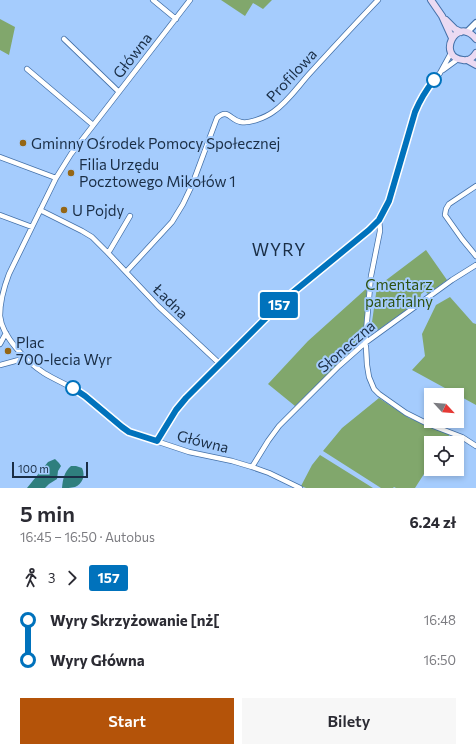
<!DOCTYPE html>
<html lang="pl">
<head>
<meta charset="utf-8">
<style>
	:root { --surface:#fff; --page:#f7f7f7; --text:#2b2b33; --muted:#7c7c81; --accent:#b45309 }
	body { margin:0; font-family:Commissioner,sans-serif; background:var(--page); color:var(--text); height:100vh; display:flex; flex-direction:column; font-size:15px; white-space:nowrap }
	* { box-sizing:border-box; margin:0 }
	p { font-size:13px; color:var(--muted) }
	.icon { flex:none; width:22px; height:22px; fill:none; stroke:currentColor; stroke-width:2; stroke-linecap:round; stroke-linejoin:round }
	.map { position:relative; height:488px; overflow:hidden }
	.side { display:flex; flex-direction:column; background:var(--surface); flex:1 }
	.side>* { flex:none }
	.badge { padding:0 8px; border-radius:3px; font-size:14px; line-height:26px }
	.needle { width:26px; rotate:116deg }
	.fabs { position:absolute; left:424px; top:388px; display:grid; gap:8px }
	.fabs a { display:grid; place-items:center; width:40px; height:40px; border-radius:0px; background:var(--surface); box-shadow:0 2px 6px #0003; font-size:20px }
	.scale { position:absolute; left:12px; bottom:10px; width:76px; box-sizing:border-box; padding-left:4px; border:2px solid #1a2e46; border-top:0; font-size:11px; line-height:14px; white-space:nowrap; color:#1a2e46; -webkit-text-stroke:3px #a5ccfd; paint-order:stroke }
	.map>.badge { position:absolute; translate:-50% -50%; box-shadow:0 0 0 2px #fff }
	.legs { display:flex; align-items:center; gap:6px; height:44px; padding:0 20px; font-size:13px }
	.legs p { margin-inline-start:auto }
	.headline { display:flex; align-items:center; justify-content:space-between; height:68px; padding:0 20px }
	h1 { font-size:22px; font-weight:600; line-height:30px }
	.cta { display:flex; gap:8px; margin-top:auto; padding:8px 20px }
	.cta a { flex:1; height:46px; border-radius:0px; background:var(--accent); color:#fff; font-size:16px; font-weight:600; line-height:46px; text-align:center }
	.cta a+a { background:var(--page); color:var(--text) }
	ul { padding:0 20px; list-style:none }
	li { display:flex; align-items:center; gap:14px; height:40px; font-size:15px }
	li i { display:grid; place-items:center; width:6px; height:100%; margin:0 5px; background:currentColor }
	li i::after { content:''; width:10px; height:10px; margin:-5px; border:3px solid; border-radius:50%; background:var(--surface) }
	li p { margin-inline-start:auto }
	li:first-child i { background:linear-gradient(#0000 50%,currentColor 0) }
	li:last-child i { background:linear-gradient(currentColor 50%,#0000 0) }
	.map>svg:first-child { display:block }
</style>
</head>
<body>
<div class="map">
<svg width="476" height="488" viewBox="0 0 476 488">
	<rect width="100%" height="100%" fill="#a5ccfd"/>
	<path fill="#81a76c" d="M221,0H272L263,9L253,3L245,16Z
		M0,19L15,27L9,55L0,50Z
		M426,250L447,280L428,294L425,291L421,294L420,300L378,330L372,322L377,287Z
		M367,288L363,343L332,370L295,406L268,384L308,341Z
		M450,297L473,323L476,324V405L412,370L425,356L422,334L436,305Z
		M379,398L409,418L450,434L444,443H431V463L415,488H396L394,487L393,488H381L323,451L342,428Z
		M320,455L373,488H306L301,486L312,465Z"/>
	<path fill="#2f7f7e" d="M55,459L59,463L61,466L58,471L57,479L49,484L45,488H27L48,462Z
		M71,466H76L82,468C86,476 82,484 75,487C71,488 66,488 62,488C63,479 64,472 71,466Z"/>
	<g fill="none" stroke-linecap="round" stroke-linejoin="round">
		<g stroke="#4471a9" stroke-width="6">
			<path id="minor" d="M153,0L176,19
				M190,0L71,154L56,178L9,274C4,287 0,301 0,316C2,337 27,362 44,373C57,381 71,386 84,395C100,406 113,421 129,432L189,452L232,461L252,467L269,473L300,488
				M64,39L119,92
				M27,69L93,125
				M443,70L458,59
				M0,157L56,178
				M476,186L449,204L446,209L445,215L462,239L476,256
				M40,210L82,231L92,237L108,253L158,306L220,364
				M0,215L32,227
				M379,219L380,231L371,276L365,343L366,347L367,365L369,377L374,389L379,394L406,413L428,424L462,437L476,446
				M108,253L110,250L130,216
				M126,272L172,222L183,204L192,185L217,118C228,108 230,120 241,122C249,124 266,117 273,112C288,102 298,86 311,72C333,48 355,24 378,0
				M0,344L6,333
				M0,365L26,358
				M157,441L176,410L186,398L286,298L369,230L379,219L389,201L415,112L421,99L429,87L440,73L451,53
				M252,467L268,441L279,426L339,366L365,343L452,280L476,265"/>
		</g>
		<g stroke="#4471a9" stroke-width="8">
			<path id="tertiary" d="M467,32L476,23"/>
		</g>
		<g stroke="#4471a9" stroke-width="8">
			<path id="secondary" d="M431,0L442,16L452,38
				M446,20L455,29L461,32
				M476,39C456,14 436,58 463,60C468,61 473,58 476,53
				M467,60L476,65"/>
		</g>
		<use href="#minor" stroke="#fff" stroke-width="4.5"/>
		<use href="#tertiary" stroke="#fff" stroke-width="5.5"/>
		<use href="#secondary" stroke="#ebdaf2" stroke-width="6"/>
	</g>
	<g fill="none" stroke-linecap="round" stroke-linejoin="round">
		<g stroke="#fff" stroke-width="9">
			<path id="line-1" d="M73,388L85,396L122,427L129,432L157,441L176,410L186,398L286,298L369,230L379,220L389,201L415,112C420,100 426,90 434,80"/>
		</g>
		<use href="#line-1" stroke="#0072bc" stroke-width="6"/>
	</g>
	<g fill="#fff" stroke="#0072bc" stroke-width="2">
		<circle cx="434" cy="80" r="7"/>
		<circle cx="73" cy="388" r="7"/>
	</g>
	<g fill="#956615" stroke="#a5ccfd" stroke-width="1.5">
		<circle cx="23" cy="143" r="4"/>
		<circle cx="71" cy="173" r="4"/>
		<circle cx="64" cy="210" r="4"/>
		<circle cx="8" cy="351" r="4"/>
	</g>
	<g text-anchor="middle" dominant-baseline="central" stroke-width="4" stroke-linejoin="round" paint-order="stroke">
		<g font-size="15" fill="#1a2e46" stroke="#a5ccfd">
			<text transform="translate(132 55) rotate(-52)">Główna</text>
			<text transform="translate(291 75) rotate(-47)">Profilowa</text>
			<text transform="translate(171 301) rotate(45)">Ładna</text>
			<text transform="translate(346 346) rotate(-41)">Słoneczna</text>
			<text transform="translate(203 441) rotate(14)">Główna</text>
		</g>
		<g font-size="15" fill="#1a2e46" stroke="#a5ccfd" text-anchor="start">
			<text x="31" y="143">Gminny Ośrodek Pomocy Społecznej</text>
			<text x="79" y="164">Filia Urzędu<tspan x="79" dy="17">Pocztowego Mikołów 1</tspan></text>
			<text x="72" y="210">U Pojdy</text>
			<text x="16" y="342">Plac<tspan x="16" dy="17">700-lecia Wyr</tspan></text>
		</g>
		<g font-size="15" fill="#2d5110" stroke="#a5ccfd">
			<text x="399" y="284">Cmentarz<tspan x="399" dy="17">parafialny</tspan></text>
		</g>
		<g font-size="17" letter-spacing="1" fill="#1a2e46" stroke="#a5ccfd">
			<text x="279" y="249">WYRY</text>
		</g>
	</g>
</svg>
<div class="fabs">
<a><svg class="needle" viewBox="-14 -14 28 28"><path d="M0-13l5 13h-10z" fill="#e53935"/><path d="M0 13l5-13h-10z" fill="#7c7c81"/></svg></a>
<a><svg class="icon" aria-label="locate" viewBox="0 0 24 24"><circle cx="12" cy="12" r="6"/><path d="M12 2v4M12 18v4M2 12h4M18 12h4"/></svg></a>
</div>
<div class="scale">100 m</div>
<b class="badge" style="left:279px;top:305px;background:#0072bc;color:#fff">157</b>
</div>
<section class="side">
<div class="headline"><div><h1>5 min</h1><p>16:45 – 16:50 · Autobus</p></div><b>6.24 zł</b></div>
<div class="legs"><svg class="icon" aria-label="walk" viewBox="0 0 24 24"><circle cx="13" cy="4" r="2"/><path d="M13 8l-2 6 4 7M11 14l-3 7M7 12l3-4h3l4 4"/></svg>3<svg class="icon" aria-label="forward" viewBox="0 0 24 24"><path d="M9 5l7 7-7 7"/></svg><b class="badge" style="background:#0072bc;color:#fff">157</b></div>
<ul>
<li><i style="color:#0072bc"></i><b>Wyry Skrzyżowanie [nż[</b><p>16:48</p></li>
<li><i style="color:#0072bc"></i><b>Wyry Główna</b><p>16:50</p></li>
</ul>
<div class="cta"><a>Start</a><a>Bilety</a></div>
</section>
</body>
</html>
